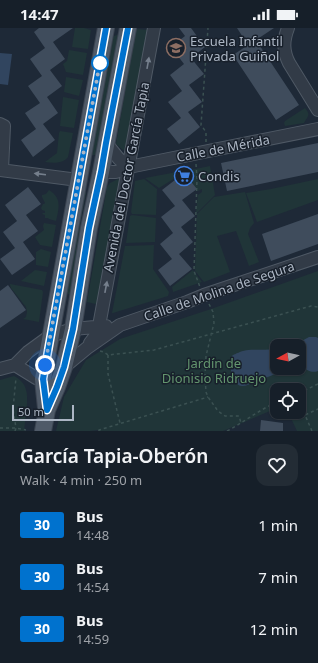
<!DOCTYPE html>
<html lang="en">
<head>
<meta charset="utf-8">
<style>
	:root { --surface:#161f29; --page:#232c35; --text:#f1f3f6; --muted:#9ea2a8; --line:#353d46 }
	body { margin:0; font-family:"Noto Sans",sans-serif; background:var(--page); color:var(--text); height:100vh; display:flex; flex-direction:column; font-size:15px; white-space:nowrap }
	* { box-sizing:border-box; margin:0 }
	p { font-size:13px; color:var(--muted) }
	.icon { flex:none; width:22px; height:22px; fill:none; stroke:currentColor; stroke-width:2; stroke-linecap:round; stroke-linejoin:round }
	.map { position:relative; height:403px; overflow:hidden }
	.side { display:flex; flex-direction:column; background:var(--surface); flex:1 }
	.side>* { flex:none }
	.badge { padding:0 8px; border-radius:3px; font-size:14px; line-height:26px }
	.needle { width:26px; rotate:262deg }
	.tools { position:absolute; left:270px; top:311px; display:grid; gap:8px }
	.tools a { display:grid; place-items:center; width:36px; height:36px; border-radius:8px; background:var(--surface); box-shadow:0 1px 3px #0004,0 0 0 1px var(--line); font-size:20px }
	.scale { position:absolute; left:12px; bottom:10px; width:62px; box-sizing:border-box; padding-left:4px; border:2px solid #acb6c4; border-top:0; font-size:11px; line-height:14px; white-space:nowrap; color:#acb6c4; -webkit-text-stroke:3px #18202b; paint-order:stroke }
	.you { position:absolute; width:20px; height:20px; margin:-10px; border:3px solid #fff; border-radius:50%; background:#1a73e8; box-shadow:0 0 0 6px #1a73e833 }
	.map>.badge { position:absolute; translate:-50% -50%; box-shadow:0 0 0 2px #fff }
	.round { display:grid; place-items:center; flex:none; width:42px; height:42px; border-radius:12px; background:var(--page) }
	.overview { display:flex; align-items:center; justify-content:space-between; height:68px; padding:0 20px }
	h1 { font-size:19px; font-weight:600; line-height:30px }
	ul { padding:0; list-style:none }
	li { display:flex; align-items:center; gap:12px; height:52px; padding:0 20px }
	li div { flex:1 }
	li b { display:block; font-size:15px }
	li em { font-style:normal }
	li .badge { min-width:44px; font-weight:700; text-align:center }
	.status { display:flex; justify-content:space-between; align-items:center; height:28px; padding:0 20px; background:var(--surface); direction:ltr }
	.status svg { height:11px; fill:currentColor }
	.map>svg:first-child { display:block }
</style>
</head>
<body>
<div class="status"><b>14:47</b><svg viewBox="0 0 49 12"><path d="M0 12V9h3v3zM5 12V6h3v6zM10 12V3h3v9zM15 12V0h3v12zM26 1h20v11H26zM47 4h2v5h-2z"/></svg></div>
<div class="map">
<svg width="318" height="403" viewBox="0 0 318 403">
	<rect width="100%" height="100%" fill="#1e2937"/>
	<path fill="#203538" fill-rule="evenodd" d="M75,0H84L91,2L88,21L72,19Z
		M136,1L149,2L127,121L123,122L116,116Z
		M120,6L97,127H92V125L95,105L113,10L114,8Z
		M69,22L87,25L83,47L66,44L63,36L67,33Z
		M66,49L83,52L79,68L64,64Z
		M63,69L79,72L74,100L60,98Z
		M305,80C311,87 308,88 304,95L285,98L284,95L285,93Z
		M60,103L73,105L68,129C63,136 53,135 45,134L57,125L59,105Z
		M210,138L215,167L198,184H196L198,167L202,164V161L198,163L185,145V143Z
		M177,144L175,150L159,160L145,150Z
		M118,151L121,152L100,277L87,274L107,159L110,155Z
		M144,151L157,161L156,187L132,186L131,184L135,153Z
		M318,151V172L257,194L246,165L271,161Z
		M49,162C62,170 59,180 56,193L49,191L48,190H45V187L42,186L43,185H45V183L42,182L41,180L43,176H44L45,175L42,169V167L46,166Z
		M84,164H86V166L80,197V212L72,267L68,266L66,260Z
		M245,164L254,195L250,200L248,206L259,234L249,238L236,203L217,208L230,244L204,254L195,243L197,186L214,169Z
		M132,187L156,190L155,214L126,215L130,188Z
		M44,195L56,197L52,219L40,217L35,209L44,202L43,198Z
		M154,217L153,241L169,264L168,268L113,285H112L125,218Z
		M41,221L51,224L48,239L36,237V224Z
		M35,242L47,244L44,258L21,253Z
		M193,242L202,254L173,264L172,259Z
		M318,243V403H297L288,384H299V362H277V380L223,403H99L98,402L90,403H56L64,369L86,332L120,311L211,281ZM277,318H299V340H277Z
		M10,256L42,262L43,264L39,294L23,291L26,289L27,284L26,279L11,260L10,257Z
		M14,348C20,351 25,356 26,362C29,370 25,393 24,403H0V352Z"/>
	<path fill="#31455f" d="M0,25L12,26L8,57L0,56Z
		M309,309H316L318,310V343C310,346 306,340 299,338V318H285L298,315Z
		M277,320V340H289C277,345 264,351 252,355C249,356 246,358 243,358C233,360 227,334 232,328C233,327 237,325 238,325C248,319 265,324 277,320Z"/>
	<path fill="#3f4c5c" d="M39,0H73L53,14L65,31L50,42L62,58L47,69L58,85L43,96L55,112L33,129L21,112L36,101L25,85L40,75L28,58L42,48L30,31L45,20L34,4Z
		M179,0H191L205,19L191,30L204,46L189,57L202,74L188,84L200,99L179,116L167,101L181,90L168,74L182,63L170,47L184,36L171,19L185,8Z
		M237,0H274L256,12L299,77L276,92L233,27L248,17Z
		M318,115V144L227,163L221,135Z
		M184,145L197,161L182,172L195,188L181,199L193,214L179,226L192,241L170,258L158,242L172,231L160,216L173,205L161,189L175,178L162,162Z
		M28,159L41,176L26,187L38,203L23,214L35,231L12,247L0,231L15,220L3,204L17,193L5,177Z
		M318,186V216L271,233L262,206Z
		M8,257L26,282L0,300V263Z
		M261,392L283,395V403H260Z"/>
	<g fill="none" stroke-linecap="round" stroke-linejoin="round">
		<g stroke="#4f5965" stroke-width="14">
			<path id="minor" d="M288,0C283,13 283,23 289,35L318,82
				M0,96L4,98L2,142
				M106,115L119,131L129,139
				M0,142L78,152
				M101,144H116L129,139L318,101
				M90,315L97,306L99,298L154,0
				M15,337L36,350L43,351L64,339L87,320L120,297L187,274L204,267L318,229
				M0,341L15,337L28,324L50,308L73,301L106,298"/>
		</g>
		<g stroke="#3b4451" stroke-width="18">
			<path id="major" d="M46,380L43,351L106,0
				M43,403L47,382L57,359L64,339L73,301L89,200L101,144L128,0"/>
		</g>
		<path stroke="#3b5152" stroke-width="1.5" stroke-dasharray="3 3" stroke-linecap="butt" d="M206,114V104L201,97L208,0
			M196,136L197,151L194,243L200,259
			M209,276L213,284L214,295L206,328L205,349L206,364L208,369L218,383L225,388H239L241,395
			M100,323L104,324L108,327L154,322L311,278L318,279
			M108,327V346L120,395
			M299,365L318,356
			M299,382L305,387
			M0,400H16L26,402
			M15,403L16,400L13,381L16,350
			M99,403V402L208,369
			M227,403C244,394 259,382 277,374
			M312,403L305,387L318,381"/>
		<use href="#minor" stroke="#323b47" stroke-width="12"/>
		<use href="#major" stroke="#4f5a68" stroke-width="16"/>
	</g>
	<defs><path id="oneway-solid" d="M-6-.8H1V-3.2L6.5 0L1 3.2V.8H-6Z"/></defs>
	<g fill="#757f8c">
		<use href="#oneway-solid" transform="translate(148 35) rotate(-80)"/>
		<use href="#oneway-solid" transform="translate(40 146) rotate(-173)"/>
		<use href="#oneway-solid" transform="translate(106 259) rotate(-79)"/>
	</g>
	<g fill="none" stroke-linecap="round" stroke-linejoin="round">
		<g stroke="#fff" stroke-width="9">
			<path id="line" d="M106,0L43,351L47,382L57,359L64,339L73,301L89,200L101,144L106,115L128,0"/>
		</g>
		<use href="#line" stroke="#0072ce" stroke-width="6"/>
		<path stroke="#acb6c4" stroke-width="4" stroke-dasharray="0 7.2" d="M45,337L100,34V35"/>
	</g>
	<defs>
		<g id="school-ring" transform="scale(1)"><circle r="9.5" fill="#18202b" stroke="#8d6e63" stroke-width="1.5"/><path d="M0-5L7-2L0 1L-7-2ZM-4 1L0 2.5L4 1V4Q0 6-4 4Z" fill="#8d6e63"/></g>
		<g id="supermarket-ring" transform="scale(1)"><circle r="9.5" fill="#18202b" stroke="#3f7fe0" stroke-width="1.5"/><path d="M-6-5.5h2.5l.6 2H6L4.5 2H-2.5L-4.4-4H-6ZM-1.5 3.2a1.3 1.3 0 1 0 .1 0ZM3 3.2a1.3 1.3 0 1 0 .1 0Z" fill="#3f7fe0"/></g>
	</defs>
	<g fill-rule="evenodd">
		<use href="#school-ring" x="176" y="20"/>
		<use href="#supermarket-ring" x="184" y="148"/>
	</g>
	<circle fill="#fff" stroke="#0072ce" stroke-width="2" cx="100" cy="35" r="8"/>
	<g text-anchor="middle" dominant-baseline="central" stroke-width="3" stroke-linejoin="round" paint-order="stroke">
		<g font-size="13" fill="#acb6c4" stroke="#18202b" text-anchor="start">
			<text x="190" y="13">Escuela Infantil<tspan x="190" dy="15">Privada Guiñol</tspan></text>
			<text x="198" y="148">Condis</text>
		</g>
		<g font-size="13" fill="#acb6c4" stroke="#18202b">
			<text transform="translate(223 120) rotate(-11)">Calle de Mérida</text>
			<text transform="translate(126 149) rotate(-79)">Avenida del Doctor García Tapia</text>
			<text transform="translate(219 263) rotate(-19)">Calle de Molina de Segura</text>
		</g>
		<g font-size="13" fill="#63956e" stroke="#18202b">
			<text x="214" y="335">Jardín de<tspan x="214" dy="15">Dionisio Ridruejo</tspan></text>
		</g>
	</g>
</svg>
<div class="tools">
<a><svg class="needle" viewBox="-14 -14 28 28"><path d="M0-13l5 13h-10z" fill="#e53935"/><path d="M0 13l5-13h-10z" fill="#9ea2a8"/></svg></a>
<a><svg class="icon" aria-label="locate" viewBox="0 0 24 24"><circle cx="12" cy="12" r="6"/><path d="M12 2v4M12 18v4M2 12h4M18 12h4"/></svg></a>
</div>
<div class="scale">50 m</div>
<div class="you" style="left:45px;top:337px"></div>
</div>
<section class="side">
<div class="overview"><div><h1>García Tapia-Oberón</h1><p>Walk · 4 min · 250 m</p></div><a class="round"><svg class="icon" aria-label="heart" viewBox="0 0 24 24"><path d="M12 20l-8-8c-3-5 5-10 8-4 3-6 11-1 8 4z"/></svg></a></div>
<ul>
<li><span class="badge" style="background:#0072ce;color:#fff">30</span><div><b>Bus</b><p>14:48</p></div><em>1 min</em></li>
<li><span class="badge" style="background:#0072ce;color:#fff">30</span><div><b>Bus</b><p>14:54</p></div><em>7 min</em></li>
<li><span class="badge" style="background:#0072ce;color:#fff">30</span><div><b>Bus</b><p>14:59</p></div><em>12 min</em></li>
</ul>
</section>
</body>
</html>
